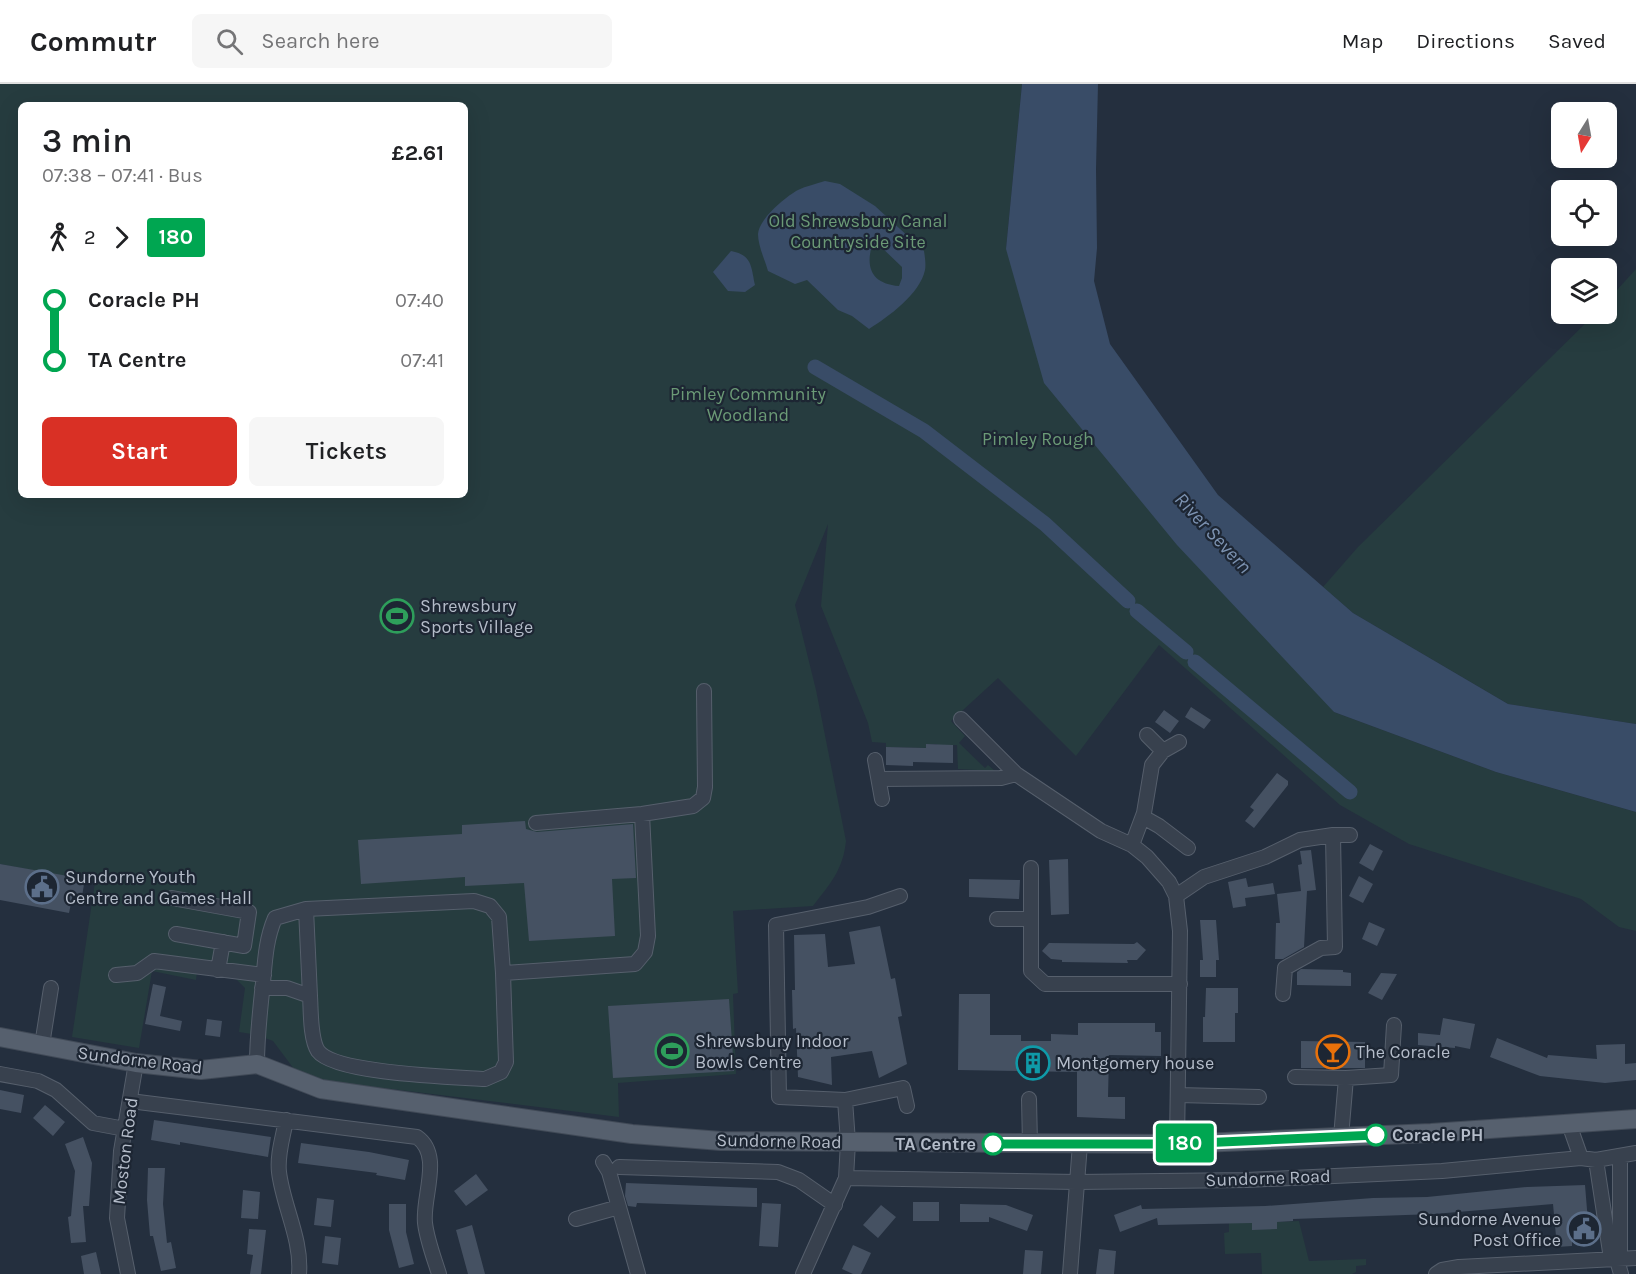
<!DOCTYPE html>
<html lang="en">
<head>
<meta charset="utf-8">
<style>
	:root { --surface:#fff; --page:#f6f6f6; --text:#202124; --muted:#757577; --line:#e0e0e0; --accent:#d93025 }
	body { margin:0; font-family:Karla,sans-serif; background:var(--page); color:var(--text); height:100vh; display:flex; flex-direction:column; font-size:22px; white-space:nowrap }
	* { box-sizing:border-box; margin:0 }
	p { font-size:20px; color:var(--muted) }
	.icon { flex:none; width:33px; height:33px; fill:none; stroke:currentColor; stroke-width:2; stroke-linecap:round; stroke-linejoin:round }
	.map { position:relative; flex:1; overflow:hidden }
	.panel { position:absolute; left:18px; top:18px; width:450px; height:396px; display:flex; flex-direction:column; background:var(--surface); border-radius:9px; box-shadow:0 6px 24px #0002 }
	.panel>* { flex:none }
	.badge { padding:0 12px; border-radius:4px; font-size:21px; line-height:39px }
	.needle { width:39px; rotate:191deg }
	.controls { position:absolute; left:1551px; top:18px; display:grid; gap:12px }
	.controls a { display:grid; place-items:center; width:66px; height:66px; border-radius:9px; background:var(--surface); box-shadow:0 6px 24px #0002; font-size:30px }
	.map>.badge { position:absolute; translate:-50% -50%; box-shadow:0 0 0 3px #fff }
	.legs { display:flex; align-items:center; gap:9px; height:66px; padding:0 24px; font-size:20px }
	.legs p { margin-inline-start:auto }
	.headline { display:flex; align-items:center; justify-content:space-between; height:102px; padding:0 24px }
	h1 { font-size:33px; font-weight:600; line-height:45px }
	.button { display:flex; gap:12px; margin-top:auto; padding:12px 24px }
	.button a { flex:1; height:69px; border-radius:9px; background:var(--accent); color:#fff; font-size:24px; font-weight:600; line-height:69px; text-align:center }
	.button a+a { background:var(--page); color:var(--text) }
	ul { padding:0 24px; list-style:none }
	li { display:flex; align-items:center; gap:21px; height:60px; font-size:22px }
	li i { display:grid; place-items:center; width:9px; height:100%; margin:0 8px; background:currentColor }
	li i::after { content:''; width:15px; height:15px; margin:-8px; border:4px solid; border-radius:50%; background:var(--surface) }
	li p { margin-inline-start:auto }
	li:first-child i { background:linear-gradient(#0000 50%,currentColor 0) }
	li:last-child i { background:linear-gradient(currentColor 50%,#0000 0) }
	header { display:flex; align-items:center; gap:36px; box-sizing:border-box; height:84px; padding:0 30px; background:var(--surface); border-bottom:2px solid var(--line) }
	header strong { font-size:28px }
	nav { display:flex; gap:33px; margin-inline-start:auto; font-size:21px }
	.search { width:420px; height:54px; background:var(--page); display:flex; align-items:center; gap:15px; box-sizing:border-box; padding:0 21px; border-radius:9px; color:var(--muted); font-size:22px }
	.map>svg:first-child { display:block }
</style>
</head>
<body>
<header>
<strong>Commutr</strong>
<div class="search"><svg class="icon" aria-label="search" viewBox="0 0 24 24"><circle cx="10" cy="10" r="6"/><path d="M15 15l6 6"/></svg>Search here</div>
<nav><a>Map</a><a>Directions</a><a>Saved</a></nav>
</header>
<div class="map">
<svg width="1636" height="1190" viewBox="0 0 1636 1190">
	<rect width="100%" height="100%" fill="#242f3e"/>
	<path fill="#263c3f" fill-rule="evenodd" d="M0,0H1022L1006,165L1334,628L1496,688L1636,728V847L1619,843L1581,815L1409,760L1340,721L1159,561L1076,672L998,594L951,637L965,652L959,659L985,684L988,681L995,687L958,685L957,661H942L938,678L937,660H926V664L886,663V659L872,658L868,639L821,522L828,440L795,521L816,606L846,757C843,786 830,800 813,822L733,827L738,909L733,910L736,990L618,999L619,1033L334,998L297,989L273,957L257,951L239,948L245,904L236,895L197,888L196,896L152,887L139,964L72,953L95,798L0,780ZM21,21H465V411H21Z
		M1636,185V640L1508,620L1353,529L1323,503L1358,463L1595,230H1606L1607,217Z
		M1299,1137L1309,1177L1366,1175V1181L1356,1182V1188L1352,1190H1262L1261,1169L1225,1170L1224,1149L1229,1148V1139H1265L1272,1145H1277V1138Z"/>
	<path fill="#394c67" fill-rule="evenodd" d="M1022,0H1098L1096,85L1097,164L1094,197L1110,260L1218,411L1353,529L1508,620L1636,640V728L1496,688L1334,628L1177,461L1044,299L1006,165Z
		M825,97L840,100L875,122L924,167C925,173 926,181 925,186C920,210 888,233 869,245L852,232L838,226L807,196L795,200L768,187C765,176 758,162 758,150C759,135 785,113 798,106C806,102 816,100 825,97ZM878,160L902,183V194L899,202C873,200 865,185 872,161Z
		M731,167C752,171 751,182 755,201L745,208L728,207L713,188Z"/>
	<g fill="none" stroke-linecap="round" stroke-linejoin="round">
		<path stroke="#394c67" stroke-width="15" d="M815,283L924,347L1045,440L1128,517
			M1137,527L1186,568
			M1195,578L1350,708"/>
	</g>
	<path fill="#455162" d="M1191,623L1211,636L1204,645L1185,633Z
		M1164,626L1179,637L1170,649L1155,638Z
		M926,660L953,661V679L913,678V682L886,681V663L926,664Z
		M1277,689L1288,697V701L1254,744L1245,737L1254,726L1250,723Z
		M525,737L526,745L537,748L633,740L636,794L612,795L615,852L529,857L524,799L465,802V793L361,800L358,756L462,750V741Z
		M1370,760L1383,767L1373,787L1359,779Z
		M1311,766L1316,806L1307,807L1304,863L1283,875H1275L1276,839H1280L1277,810L1301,807L1298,781L1302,780L1300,767Z
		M1068,775L1069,830L1051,831L1049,776Z
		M0,780L85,795L82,812L73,810L69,829L0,816Z
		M1359,792L1373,800L1363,819L1349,812Z
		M1246,794L1248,803L1273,799L1275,810L1245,814L1246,822L1233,824L1228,798Z
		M969,795L1020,796L1019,815L969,813Z
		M1200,836H1216L1219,876H1216V893H1200V876H1203Z
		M1369,838L1385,845L1377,862L1362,855Z
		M880,842L891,895L895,894L902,932L898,933L907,980L879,994L872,967L831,973L832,1001L798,993L796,944L793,945L792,906H795L794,851L825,850L828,883L855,880L849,848Z
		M1137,858L1146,866L1137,876H1127L1128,879L1062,878V876L1051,875L1042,867L1049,859L1134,860Z
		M1301,885L1343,886V888L1351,889V902L1297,901V888Z
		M1381,889L1397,890L1382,916L1368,909Z
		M153,900L166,903L160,932L182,937L180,947L145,940Z
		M1206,904H1238V929H1235V958H1203V933H1205Z
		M959,910H990V951H1021V957H1051V950L1078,951V939H1155V948H1161V972L1109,971L1108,1013H1125V1035L1077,1033V988L958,986Z
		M729,915L734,987L613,994L608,922Z
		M1443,934L1475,940L1470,965L1455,962V964L1418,961V949L1440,951Z
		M207,935L222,937L220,953L205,951Z
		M1497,954L1547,974L1548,971L1597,975L1596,961L1625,960V980L1636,979V996L1605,999L1540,992L1490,973Z
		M1301,957L1365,958V984H1301Z
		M0,1006L24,1011L21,1029L0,1025Z
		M45,1021L65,1038L53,1052L33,1034Z
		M154,1036L271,1053L268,1073L180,1058V1061L151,1056Z
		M83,1053L92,1079L89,1122H83L86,1158L71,1159L68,1133L71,1132L75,1087L65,1060Z
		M301,1059L369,1068L409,1076L405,1096L376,1091L377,1089L298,1079Z
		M148,1084H165L163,1120L167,1159L171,1158L176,1184L161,1187L153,1152H150L147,1116Z
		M476,1090L488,1106L466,1122L454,1107Z
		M626,1099L757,1104V1123L637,1119L636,1123L628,1122L625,1112Z
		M1585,1101L1589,1150L1572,1151V1162L1557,1163L1553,1120L1434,1130L1293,1135V1137L1277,1138V1145L1252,1146V1139L1158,1141L1157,1134L1120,1148L1114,1131L1141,1121L1142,1125L1265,1122L1373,1114L1427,1113L1527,1103Z
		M243,1106L260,1108L258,1135L241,1134Z
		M317,1114L334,1116L331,1143L314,1141Z
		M913,1118H939V1137H913Z
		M762,1119L781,1120L778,1163L759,1162Z
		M389,1120H406V1148L414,1180L399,1184L389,1146Z
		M960,1120L1006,1121L1033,1131L1027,1147L989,1133V1138H960Z
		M881,1121L896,1133L878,1154L863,1141Z
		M472,1141L485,1190H468L456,1146Z
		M249,1145L266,1146L261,1190H250L253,1171L247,1170Z
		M325,1152L341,1154L338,1181L322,1179Z
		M853,1161L871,1169L861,1190H853L842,1185Z
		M1099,1165L1116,1167L1114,1190H1096Z
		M1025,1166L1043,1167L1041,1190H1023Z
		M96,1168L101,1190H84L81,1172Z"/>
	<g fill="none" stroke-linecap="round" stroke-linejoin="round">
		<g stroke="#565f6c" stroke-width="16">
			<path id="minor" d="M961,635L1016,690L1101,747L1132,761L1147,773L1169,798L1176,812L1180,847L1177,1060
				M1163,667L1179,658
				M875,676L882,715
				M879,695L1001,694L1016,690
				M1143,733L1159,742L1188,764
				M536,739L642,730L693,722L703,714L705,703L704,607
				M1333,751H1350
				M1132,761L1144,729L1152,681L1163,667L1147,651
				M1031,784V835
				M1176,812L1204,793L1265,773L1300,756L1333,751L1335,863L1321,864L1285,884L1283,910
				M172,814L249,828L244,862L176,850
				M306,825L310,912
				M997,835H1031V887L1045,900H1180
				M218,886L223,858
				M503,889L635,880L645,868L648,852L642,730
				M116,891L137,889L154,877L264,891
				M42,961L51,904
				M257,980C257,952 260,926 263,899C265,876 266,855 275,834L306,825L474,817L490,822L499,833L503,889L506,978L501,988L485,995C454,993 335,990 318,967C310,955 311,926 310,912L287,904H262
				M0,990L38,997L56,1006L93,1039L125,1045
				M1295,993L1346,994L1391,991L1394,941
				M1178,1011L1259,1013
				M1029,1015L1030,1060
				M845,1016L903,1004L907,1022
				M130,1017L417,1053C443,1071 422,1113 425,1139C427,1156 434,1174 439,1190
				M286,1036C283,1053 277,1071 279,1088C283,1122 302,1155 299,1190
				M1569,1040L1581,1074
				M1341,1053L1346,994
				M1620,1073V1171L1617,1176L1621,1190
				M1596,1076L1610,1168L1617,1176
				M603,1078L609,1088L638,1190
				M619,1083L778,1088L799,1096L835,1121
				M846,1094L1077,1098L1247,1096L1442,1087L1581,1074L1596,1076L1636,1069
				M576,1135L619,1123
				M128,1190L117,1134L121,1067L136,979
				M803,1190L846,1094L848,1058L845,1016L779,1013L776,841L868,823L900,812
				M1070,1190L1080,1060
				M1436,1190L1442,1186L1459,1183L1636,1174"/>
		</g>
		<g stroke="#414a57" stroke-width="20">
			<path id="major" d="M0,953L136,979L201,986L257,980L321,1005L632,1050L721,1057L1177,1060L1431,1049L1636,1035"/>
		</g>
		<use href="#minor" stroke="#38414e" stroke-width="14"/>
		<use href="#major" stroke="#56606e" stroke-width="18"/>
	</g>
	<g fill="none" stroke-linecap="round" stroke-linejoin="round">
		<g stroke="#fff" stroke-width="14">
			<path id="line-1" d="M993,1060H1177L1376,1051"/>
		</g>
		<use href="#line-1" stroke="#00a651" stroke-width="9"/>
	</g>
	<defs>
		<g id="stadium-ring" transform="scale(1.725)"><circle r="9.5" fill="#1d2633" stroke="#2e9e5b" stroke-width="1.5"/><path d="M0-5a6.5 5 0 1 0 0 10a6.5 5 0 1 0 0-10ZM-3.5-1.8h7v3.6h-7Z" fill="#2e9e5b"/></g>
		<g id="civic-ring" transform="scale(1.725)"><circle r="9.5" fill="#1d2633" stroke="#5c6f8a" stroke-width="1.5"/><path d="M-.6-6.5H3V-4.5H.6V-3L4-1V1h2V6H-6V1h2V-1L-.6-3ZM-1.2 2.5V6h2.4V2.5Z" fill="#5c6f8a"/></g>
		<g id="bar-ring" transform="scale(1.725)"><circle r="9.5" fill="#1d2633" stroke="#e8710a" stroke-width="1.5"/><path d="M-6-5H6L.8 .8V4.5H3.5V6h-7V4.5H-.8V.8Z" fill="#e8710a"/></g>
		<g id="building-ring" transform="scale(1.725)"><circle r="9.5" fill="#1d2633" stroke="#0f9aa8" stroke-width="1.5"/><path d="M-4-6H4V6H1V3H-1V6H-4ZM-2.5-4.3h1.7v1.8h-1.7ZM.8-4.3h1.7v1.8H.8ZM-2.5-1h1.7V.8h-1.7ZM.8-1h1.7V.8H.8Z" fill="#0f9aa8"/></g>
	</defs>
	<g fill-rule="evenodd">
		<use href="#stadium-ring" x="397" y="532"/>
		<use href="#civic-ring" x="42" y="803"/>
		<use href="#stadium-ring" x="672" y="967"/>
		<use href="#bar-ring" x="1333" y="968"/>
		<use href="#building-ring" x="1033" y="979"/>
		<use href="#civic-ring" x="1584" y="1145"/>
	</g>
	<g fill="#fff" stroke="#00a651" stroke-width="3">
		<circle cx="1376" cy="1051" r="10"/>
		<circle cx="993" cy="1060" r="10"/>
	</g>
	<g text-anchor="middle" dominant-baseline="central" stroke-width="4.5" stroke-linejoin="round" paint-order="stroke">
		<g font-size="18" fill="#6b9a76" stroke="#1d2633">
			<text x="858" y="137">Old Shrewsbury Canal<tspan x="858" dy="21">Countryside Site</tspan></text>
			<text x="748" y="310">Pimley Community<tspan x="748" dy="21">Woodland</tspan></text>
			<text x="1038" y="355">Pimley Rough</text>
		</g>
		<g font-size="18" fill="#b4bcc9" stroke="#1d2633" text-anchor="start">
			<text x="420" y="522">Shrewsbury<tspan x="420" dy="21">Sports Village</tspan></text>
			<text x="65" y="793">Sundorne Youth<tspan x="65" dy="21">Centre and Games Hall</tspan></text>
			<text x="695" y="957">Shrewsbury Indoor<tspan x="695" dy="21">Bowls Centre</tspan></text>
			<text x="1356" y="968">The Coracle</text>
			<text x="1056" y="979">Montgomery house</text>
			<text x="1561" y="1135" text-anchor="end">Sundorne Avenue<tspan x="1561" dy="21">Post Office</tspan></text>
		</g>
		<g font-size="18" fill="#b4bcc9" stroke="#1d2633">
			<text transform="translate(140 976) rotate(7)">Sundorne Road</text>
			<text transform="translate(779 1057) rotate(1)">Sundorne Road</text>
			<text transform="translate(125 1067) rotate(-83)">Moston Road</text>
			<text transform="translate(1268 1094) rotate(-2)">Sundorne Road</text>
		</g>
		<g font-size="18" font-weight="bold" fill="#b4bcc9" stroke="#1d2633" text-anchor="start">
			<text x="1392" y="1051">Coracle PH</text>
			<text x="976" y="1060" text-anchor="end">TA Centre</text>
		</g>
		<g font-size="20" font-style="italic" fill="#7c92b1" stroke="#1d2633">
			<text transform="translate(1213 449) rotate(47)">River Severn</text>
		</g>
	</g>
</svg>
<div class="controls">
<a><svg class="needle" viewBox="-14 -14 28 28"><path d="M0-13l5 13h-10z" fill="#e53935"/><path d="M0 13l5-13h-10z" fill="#757577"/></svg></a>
<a><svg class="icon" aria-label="locate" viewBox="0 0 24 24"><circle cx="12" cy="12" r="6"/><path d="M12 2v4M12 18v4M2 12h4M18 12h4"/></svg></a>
<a><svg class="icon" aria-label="layers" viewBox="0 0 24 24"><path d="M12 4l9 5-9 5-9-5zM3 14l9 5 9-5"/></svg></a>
</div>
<b class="badge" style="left:1185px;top:1059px;background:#00a651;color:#fff">180</b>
<section class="panel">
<div class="headline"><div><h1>3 min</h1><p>07:38 – 07:41 · Bus</p></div><b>£2.61</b></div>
<div class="legs"><svg class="icon" aria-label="walk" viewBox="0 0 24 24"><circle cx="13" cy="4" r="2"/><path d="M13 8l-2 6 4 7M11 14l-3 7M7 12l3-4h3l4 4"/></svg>2<svg class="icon" aria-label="forward" viewBox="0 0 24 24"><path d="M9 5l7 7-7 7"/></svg><b class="badge" style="background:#00a651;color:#fff">180</b></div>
<ul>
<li><i style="color:#00a651"></i><b>Coracle PH</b><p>07:40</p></li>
<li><i style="color:#00a651"></i><b>TA Centre</b><p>07:41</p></li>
</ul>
<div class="button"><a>Start</a><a>Tickets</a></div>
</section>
</div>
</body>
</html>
